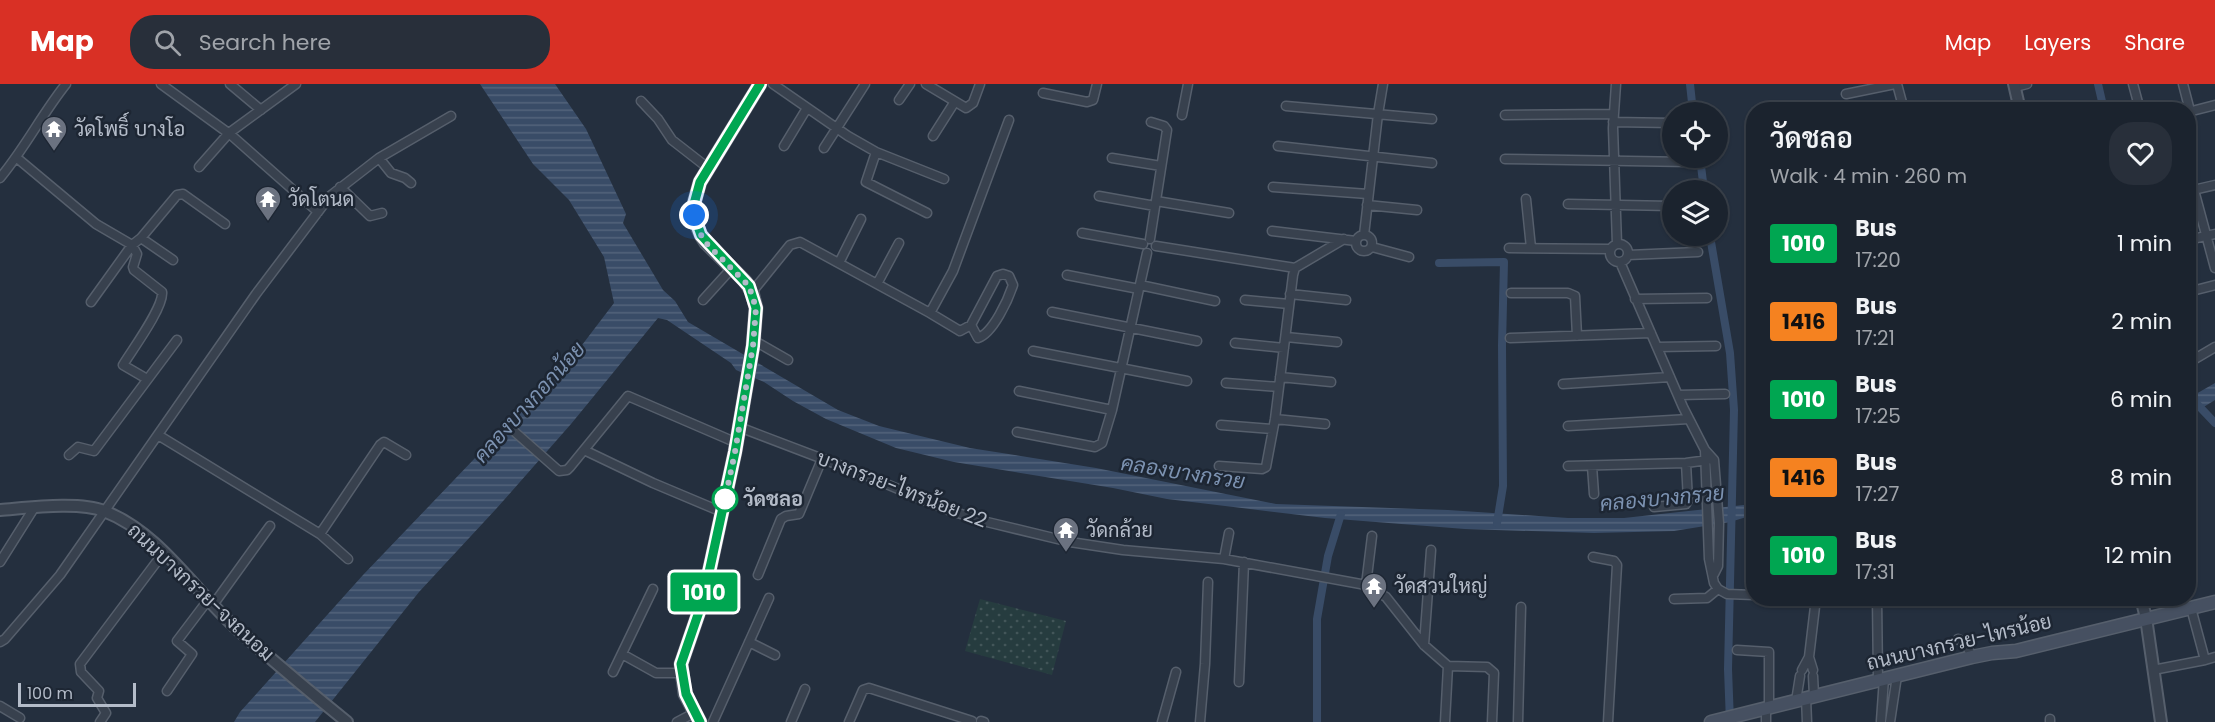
<!DOCTYPE html>
<html lang="en">
<head>
<meta charset="utf-8">
<style>
	:root { --surface:#1b232e; --page:#282f3a; --text:#f1f3f6; --muted:#a0a4aa; --line:#39404a; --accent:#d93025 }
	body { margin:0; font-family:Poppins,Sarabun,sans-serif; background:var(--page); color:var(--text); height:100vh; display:flex; flex-direction:column; font-size:22px; white-space:nowrap }
	* { box-sizing:border-box; margin:0 }
	p { font-size:20px; color:var(--muted) }
	.icon { flex:none; width:33px; height:33px; fill:none; stroke:currentColor; stroke-width:2; stroke-linecap:round; stroke-linejoin:round }
	.map { position:relative; flex:1; overflow:hidden }
	.side { position:absolute; left:1746px; top:18px; width:450px; height:504px; display:flex; flex-direction:column; background:var(--surface); border-radius:24px; box-shadow:0 2px 4px #0004,0 0 0 2px var(--line) }
	.side>* { flex:none }
	.badge { padding:0 12px; border-radius:4px; font-size:21px; line-height:39px }
	.tools { position:absolute; left:1662px; top:18px; display:grid; gap:12px }
	.tools a { display:grid; place-items:center; width:66px; height:66px; border-radius:50%; background:var(--surface); box-shadow:0 2px 4px #0004,0 0 0 2px var(--line); font-size:30px }
	.scale { position:absolute; left:18px; bottom:15px; width:118px; box-sizing:border-box; padding-left:6px; border:3px solid #b4bcc9; border-top:0; font-size:16px; line-height:21px; white-space:nowrap; color:#b4bcc9; -webkit-text-stroke:4px #1d2633; paint-order:stroke }
	.you { position:absolute; width:30px; height:30px; margin:-15px; border:4px solid #fff; border-radius:50%; background:#1a73e8; box-shadow:0 0 0 9px #1a73e833 }
	.map>.badge { position:absolute; translate:-50% -50%; box-shadow:0 0 0 3px #fff }
	.round { display:grid; place-items:center; flex:none; width:63px; height:63px; border-radius:24px; background:var(--page) }
	.headline { display:flex; align-items:center; justify-content:space-between; height:102px; padding:0 24px }
	h1 { font-size:28px; font-weight:600; line-height:45px }
	ul { padding:0; list-style:none }
	li { display:flex; align-items:center; gap:18px; height:78px; padding:0 24px }
	li div { flex:1 }
	li b { display:block; font-size:22px }
	li em { font-style:normal }
	li .badge { min-width:66px; font-weight:700; text-align:center }
	header { display:flex; align-items:center; gap:36px; box-sizing:border-box; height:84px; padding:0 30px; background:var(--accent); color:#fff }
	header strong { font-size:28px }
	nav { display:flex; gap:33px; margin-inline-start:auto; font-size:21px }
	.search { width:420px; height:54px; background:var(--page); display:flex; align-items:center; gap:15px; box-sizing:border-box; padding:0 21px; border-radius:24px; color:var(--muted); font-size:22px }
	.map>svg:first-child { display:block }
</style>
</head>
<body>
<header>
<strong>Map</strong>
<div class="search"><svg class="icon" aria-label="search" viewBox="0 0 24 24"><circle cx="10" cy="10" r="6"/><path d="M15 15l6 6"/></svg>Search here</div>
<nav><a>Map</a><a>Layers</a><a>Share</a></nav>
</header>
<div class="map">
<svg width="2215" height="638" viewBox="0 0 2215 638">
	<defs>
		<pattern id="green-dots" width="8" height="8" patternUnits="userSpaceOnUse" patternTransform="scale(1.5)"><rect width="8" height="8" fill="#263c3f"/><path d="M2 2h.1M6 6h.1" fill="none" stroke="#435659" stroke-width="1.8" stroke-linecap="round"/></pattern>
		<pattern id="water-rules" width="6" height="5" patternUnits="userSpaceOnUse" patternTransform="scale(1.5)"><rect width="6" height="5" fill="#394c67"/><path d="M0 2.5h6" fill="none" stroke="#53647b"/></pattern>
	</defs>
	<rect width="100%" height="100%" fill="#242f3e"/>
	<path fill="url(#green-dots)" d="M980,515L1066,537L1052,591L965,567Z"/>
	<path fill="url(#water-rules)" d="M480,0H555L586,45L626,130L623,139L663,206L675,217L688,238L838,326L879,342L970,364L1096,384L1276,420L1448,426L1568,434H1624L1753,420V431L1730,438L1674,447L1594,449L1465,445L1325,434L1167,415L1113,404L954,378L896,364L826,335L793,317L764,298L736,286L731,279L667,236L658,234L571,340L496,425L419,508L315,638H234L240,628L363,491L476,373L563,286L614,219L604,173L569,116L533,80Z
		M2215,299V316L2189,332V314Z"/>
	<g fill="none" stroke-linecap="round" stroke-linejoin="round">
		<path stroke="#394c67" stroke-width="8" d="M1690,0L1693,28
			M2098,0L2104,26
			M1700,74L1704,106
			M1710,152L1730,269L1734,326L1728,585L1730,638
			M1439,179L1504,178L1502,261L1503,402L1497,439
			M2196,319L2215,339
			M1317,638V535L1328,472L1341,430"/>
		<g stroke="#565f6c" stroke-width="11">
			<path id="minor" d="M161,0L231,51L318,128
				M230,0L261,26
				M773,0L848,52L876,68L944,95
				M926,0L966,24L973,19L980,0
				M1616,0L1613,44L1617,160
				M1897,0L1904,26
				M2133,0L2140,26
				M2183,0L2190,27
				M2015,3L2027,0
				M1043,9L1087,18L1093,16L1097,0
				M1846,10L1895,0
				M899,16L910,0
				M641,17L658,35L672,56L708,84
				M1286,22L1432,35
				M2188,28L2215,21
				M1182,31L1188,0
				M1505,31L1614,30
				M1613,38L1672,39
				M933,52L954,19
				M784,62L807,24
				M1278,62L1432,79
				M824,64L865,0
				M876,68L866,98L927,129
				M17,74L96,140L132,161L137,170L133,183L134,186L162,208C164,223 132,266 123,281L147,295
				M379,74L391,89L405,94L411,99
				M1112,74L1161,82
				M1505,75L1689,78
				M199,83L229,49L296,0
				M0,94C25,64 42,30 66,0
				M340,103L370,132L382,129
				M1273,103L1368,110
				M2194,106L2215,184
				M2189,107L2215,101
				M1099,112L1155,122
				M1526,115L1531,164
				M1156,117L1229,129
				M1568,120L1672,122
				M1367,121L1417,126
				M1272,147L1356,157
				M1082,149L1143,160
				M1356 159a8 8 0 1 1 16 0a8 8 0 1 1-16 0Z
				M1364,151L1378,30L1383,0
				M141,154L173,176
				M1150,155L1167,46L1164,42L1151,38
				M2188,156L2215,150
				M1610 169a9 9 0 1 1 18 0a9 9 0 1 1-18 0Z
				M1156,162L1295,184
				M1372,163L1409,173
				M1509,164L1610,165
				M1628,171L1698,168
				M1620,178L1683,323L1705,366L1714,376L1719,439L1718,482L1714,490
				M839,179L861,135
				M1067,191L1139,205
				M877,200L899,159
				M1140,201L1215,217
				M752,208L790,161L800,158L930,229L960,247L971,241L978,254C993,249 1008,216 1013,201L1009,192L1003,190L997,192L971,241L960,247
				M2188,208L2215,201
				M1511,209H1568L1575,212L1577,252
				M1290,210L1346,216
				M1635,215L1707,214
				M703,216L732,184
				M1245,216L1289,220
				M91,218L132,161L141,154L177,111L183,110L225,140
				M1052,228L1197,257
				M930,229L953,187L1009,36
				M1286,253L1337,258
				M1510,254L1651,249
				M753,256L788,276
				M1235,259L1284,264
				M1657,263L1716,262
				M1033,267L1187,297
				M2188,279L2215,263
				M1280,293L1331,298
				M1226,299L1279,303
				M1563,300L1670,293
				M1019,307L1112,326
				M1678,311L1725,310
				M1275,335L1325,340
				M1221,341L1272,345
				M508,342L559,387L567,386L570,383L628,312L737,359
				M1568,342L1689,335
				M739,343L865,391L948,426L987,438L1070,458L1123,466L1224,475L1366,501L1386,513L1424,561L1448,582L1487,583L1494,589L1492,638
				M1017,348L1095,363L1102,359L1112,326L1147,169
				M158,351L320,450L348,475
				M584,366L653,399L722,428
				M1705,366L1709,475L1714,499L1718,505L1727,510L1754,511
				M69,371L78,363L94,367L177,256
				M1219,382L1262,385L1266,383L1275,335L1293,191L1295,184L1344,155
				M1568,382L1686,379L1708,376
				M1592,382L1594,410
				M1654,423L1686,420L1688,416L1686,379
				M320,450L380,361L384,358L406,371
				M1593,473L1614,477L1617,481L1608,638
				M1224,475L1229,449
				M0,478L34,424
				M758,491L781,435L786,432L799,430L822,375
				M1366,501L1372,452
				M1877,514L1878,596
				M1674,515L1707,514L1718,505
				M213,521L270,442
				M1958,555L1966,560L1972,573
				M0,558L5,555L60,491L256,210L330,112L379,74L451,32
				M749,558L775,571
				M1424,561L1431,466
				M1737,566L1769,568V624
				M622,570L656,589H681
				M2205,576L2215,573
				M1802,586L1809,573
				M1813,586L1809,573L1816,514
				M2153,586L2205,576L2191,524
				M613,588L653,505
				M1813,592L1814,612
				M1239,598L1244,478
				M167,607L192,570L177,557L208,516
				M1806,614L1807,638
				M1796,617L1800,592
				M0,622L20,634
				M1766,625V638
				M2050,635V638
				M981,637L984,638
				M1881,637L1884,594
				M100,638L106,629L97,614L99,607L81,588L80,580L164,468
				M677,638L694,629
				M713,638L769,514
				M791,638L805,605
				M849,638L863,606L869,604L972,637
				M1162,638L1176,588
				M1200,638L1205,580L1208,498
				M1445,638L1448,582
				M1518,638L1521,523
				M1890,638L1897,592"/>
		</g>
		<g stroke="#565f6c" stroke-width="14">
			<path id="tertiary" d="M2014,0L2020,26
				M0,426C27,424 79,417 104,427C159,448 194,506 236,544C272,576 310,608 347,638
				M2141,514L2146,534L2161,638"/>
		</g>
		<g stroke="#565f6c" stroke-width="15">
			<path id="secondary" d="M700,638L685,610L681,580L703,516L735,368L753,262L756,224L752,208L745,197L706,159L701,151L696,140L694,119L700,98L760,0
				M1711,638L1972,573L1992,569L2016,567L2215,518"/>
		</g>
		<use href="#minor" stroke="#38414e" stroke-width="8"/>
		<use href="#tertiary" stroke="#38414e" stroke-width="10"/>
		<use href="#secondary" stroke="#465061" stroke-width="12"/>
	</g>
	<g fill="none" stroke-linecap="round" stroke-linejoin="round">
		<g stroke="#fff" stroke-width="14">
			<path id="line" d="M700,638L686,610L681,580L703,516L735,368L753,262L756,224L749,202L701,151L694,131V120L700,98L760,0"/>
		</g>
		<use href="#line" stroke="#00a651" stroke-width="9"/>
		<path stroke="#b4bcc9" stroke-width="6" stroke-dasharray="0 10.8" d="M694,131L701,151L706,159L749,202L756,224L753,262L735,368L725,415"/>
	</g>
	<defs>
		<g id="temple-pin" transform="scale(1.35)"><path d="M0 17L-7.5 6A9.5 9.5 0 1 1 7.5 6Z" fill="#6b7280" stroke="#1d2633"/><path d="M0-6L5-2H3V0L6.5 2.5H4V6H1.5V3h-3V6H-4V2.5H-6.5L-3 0V-2H-5Z" fill="#fff"/></g>
	</defs>
	<g fill-rule="evenodd">
		<use href="#temple-pin" x="54" y="45"/>
		<use href="#temple-pin" x="268" y="115"/>
		<use href="#temple-pin" x="1066" y="446"/>
		<use href="#temple-pin" x="1374" y="502"/>
	</g>
	<circle fill="#fff" stroke="#00a651" stroke-width="3" cx="725" cy="415" r="12"/>
	<g text-anchor="middle" dominant-baseline="central" stroke-width="5" stroke-linejoin="round" paint-order="stroke">
		<g font-size="20" fill="#b4bcc9" stroke="#1d2633" text-anchor="start">
			<text x="74" y="45">วัดโพธิ์ บางโอ</text>
			<text x="288" y="115">วัดโตนด</text>
			<text x="1086" y="446">วัดกล้วย</text>
			<text x="1394" y="502">วัดสวนใหญ่</text>
		</g>
		<g font-size="20" fill="#b4bcc9" stroke="#1d2633">
			<text transform="translate(902 405) rotate(21)">บางกรวย-ไทรน้อย 22</text>
			<text transform="translate(201 508) rotate(43)">ถนนบางกรวย-จงถนอม</text>
			<text transform="translate(1959 558) rotate(-13)">ถนนบางกรวย-ไทรน้อย</text>
		</g>
		<g font-size="20" font-weight="bold" fill="#b4bcc9" stroke="#1d2633" text-anchor="start">
			<text x="743" y="415">วัดชลอ</text>
		</g>
		<g font-size="21" font-style="italic" fill="#7c92b1" stroke="#1d2633">
			<text transform="translate(529 318) rotate(-48)">คลองบางกอกน้อย</text>
			<text transform="translate(1183 388) rotate(9)">คลองบางกรวย</text>
			<text transform="translate(1662 414) rotate(-5)">คลองบางกรวย</text>
		</g>
	</g>
</svg>
<div class="tools">
<a><svg class="icon" aria-label="locate" viewBox="0 0 24 24"><circle cx="12" cy="12" r="6"/><path d="M12 2v4M12 18v4M2 12h4M18 12h4"/></svg></a>
<a><svg class="icon" aria-label="layers" viewBox="0 0 24 24"><path d="M12 4l9 5-9 5-9-5zM3 14l9 5 9-5"/></svg></a>
</div>
<div class="scale">100 m</div>
<div class="you" style="left:694px;top:131px"></div>
<b class="badge" style="left:704px;top:508px;background:#00a651;color:#fff">1010</b>
<section class="side">
<div class="headline"><div><h1>วัดชลอ</h1><p>Walk · 4 min · 260 m</p></div><a class="round"><svg class="icon" aria-label="heart" viewBox="0 0 24 24"><path d="M12 20l-8-8c-3-5 5-10 8-4 3-6 11-1 8 4z"/></svg></a></div>
<ul>
<li><span class="badge" style="background:#00a651;color:#fff">1010</span><div><b>Bus</b><p>17:20</p></div><em>1 min</em></li>
<li><span class="badge" style="background:#f58220;color:#111">1416</span><div><b>Bus</b><p>17:21</p></div><em>2 min</em></li>
<li><span class="badge" style="background:#00a651;color:#fff">1010</span><div><b>Bus</b><p>17:25</p></div><em>6 min</em></li>
<li><span class="badge" style="background:#f58220;color:#111">1416</span><div><b>Bus</b><p>17:27</p></div><em>8 min</em></li>
<li><span class="badge" style="background:#00a651;color:#fff">1010</span><div><b>Bus</b><p>17:31</p></div><em>12 min</em></li>
</ul>
</section>
</div>
</body>
</html>
